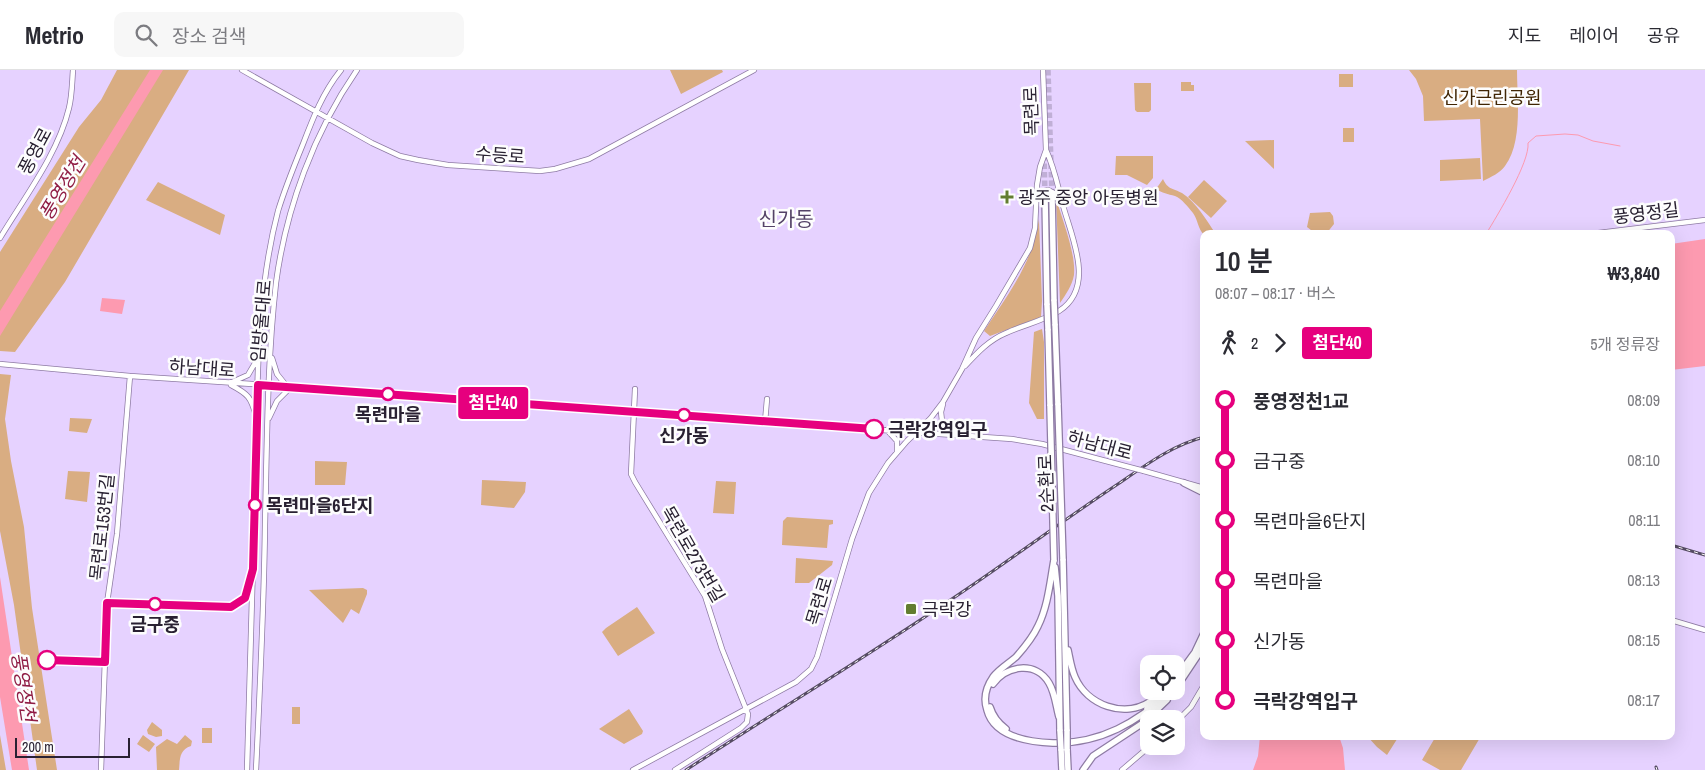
<!DOCTYPE html>
<html lang="ko">
<head>
<meta charset="utf-8">
<style>
	:root { --surface:#fff; --page:#f7f7f7; --text:#2b2b33; --muted:#7c7c81; --line:#e1e1e2 }
	body { margin:0; font-family:"Archivo Narrow","Noto Sans KR",sans-serif; background:var(--page); color:var(--text); height:100vh; display:flex; flex-direction:column; font-size:19px; white-space:nowrap }
	* { box-sizing:border-box; margin:0 }
	p { font-size:16px; color:var(--muted) }
	.icon { flex:none; width:28px; height:28px; fill:none; stroke:currentColor; stroke-width:2; stroke-linecap:round; stroke-linejoin:round }
	.map { position:relative; flex:1; overflow:hidden }
	.drawer { position:absolute; left:1200px; top:160px; width:475px; height:510px; display:flex; flex-direction:column; background:var(--surface); border-radius:10px; box-shadow:0 5px 20px #0002 }
	.drawer>* { flex:none }
	.badge { padding:0 10px; border-radius:4px; font-size:18px; line-height:32px }
	.fabs { position:absolute; left:1140px; top:585px; display:grid; gap:10px }
	.fabs a { display:grid; place-items:center; width:45px; height:45px; border-radius:10px; background:var(--surface); box-shadow:0 5px 20px #0002; font-size:25px }
	.scale { position:absolute; left:15px; bottom:12px; width:115px; box-sizing:border-box; padding-left:5px; border:2px solid #292132; border-top:0; font-size:14px; line-height:18px; white-space:nowrap; color:#292132; -webkit-text-stroke:4px #fdfdfd; paint-order:stroke }
	.map>.badge { position:absolute; translate:-50% -50%; box-shadow:0 0 0 2px #fff }
	.legs { display:flex; align-items:center; gap:8px; height:55px; padding:0 15px; font-size:16px }
	.legs p { margin-inline-start:auto }
	.head { display:flex; align-items:center; justify-content:space-between; height:85px; padding:0 15px }
	h1 { font-size:28px; font-weight:600; line-height:38px }
	ul { padding:0 15px; list-style:none }
	li { display:flex; align-items:center; gap:18px; height:60px; font-size:19px }
	li i { display:grid; place-items:center; width:8px; height:100%; margin:0 6px; background:currentColor }
	li i::after { content:''; width:12px; height:12px; margin:-6px; border:4px solid; border-radius:50%; background:var(--surface) }
	li p { margin-inline-start:auto }
	li:first-child i { background:linear-gradient(#0000 50%,currentColor 0) }
	li:last-child i { background:linear-gradient(currentColor 50%,#0000 0) }
	header { display:flex; align-items:center; gap:30px; box-sizing:border-box; height:70px; padding:0 25px; background:var(--surface); border-bottom:1px solid var(--line) }
	header strong { font-size:24px }
	nav { display:flex; gap:28px; margin-inline-start:auto; font-size:18px }
	.search { width:350px; height:45px; background:var(--page); display:flex; align-items:center; gap:12px; box-sizing:border-box; padding:0 18px; border-radius:10px; color:var(--muted); font-size:19px }
	.map>svg:first-child { display:block }
</style>
</head>
<body>
<header>
<strong>Metrio</strong>
<div class="search"><svg class="icon" aria-label="search" viewBox="0 0 24 24"><circle cx="10" cy="10" r="6"/><path d="M15 15l6 6"/></svg>장소 검색</div>
<nav><a>지도</a><a>레이어</a><a>공유</a></nav>
</header>
<div class="map">
<svg width="1705" height="700" viewBox="0 0 1705 700">
	<rect width="100%" height="100%" fill="#e6d2ff"/>
	<path fill="#d9ad82" d="M117,0H189L65,212L15,282L0,281V182L79,57L101,30Z
		M670,0H722L723,2L681,24Z
		M1409,0H1517C1517,28 1523,72 1505,96C1500,103 1491,107 1483,111L1480,49L1424,51L1423,26L1416,9Z
		M1339,4H1353V17H1339Z
		M1181,12H1191V15H1194V21H1181Z
		M1134,13H1151V40L1149,42H1137L1135,40Z
		M1343,58H1354V72H1343Z
		M1274,70V99L1245,71Z
		M1116,86H1153V108L1147,115L1127,105H1115Z
		M1480,88L1481,109L1440,111V90Z
		M1163,109C1168,120 1173,118 1182,123C1197,133 1206,150 1216,164H1204V165C1198,159 1198,150 1193,143C1188,137 1182,129 1175,126C1168,124 1162,123 1156,119Z
		M1204,110L1227,131L1211,148L1188,127Z
		M158,112L225,145L220,165L146,130Z
		M1056,128C1062,149 1076,183 1074,205C1072,216 1066,224 1060,233Z
		M1330,142L1333,146L1334,154L1326,164H1316L1307,157L1310,143Z
		M1039,149L1042,231L1041,247L990,266L984,261C1009,223 1032,194 1039,149Z
		M1042,259L1044,272V349H1037L1029,333L1034,262Z
		M0,304L11,305L5,349L11,391L24,457L32,538L57,700H37L14,535L0,461Z
		M70,348L92,349L87,363L69,361Z
		M315,391L347,392L345,415H315Z
		M68,401L90,402L87,432L65,429Z
		M482,410L526,412L525,422L514,438L481,435Z
		M716,411L736,412L734,444L713,443Z
		M787,447L833,450V454L829,455L827,478L782,475L783,451Z
		M796,488L833,491L832,495L809,513H795Z
		M363,518L367,520V524L359,544L351,539L343,553L309,520Z
		M637,537L655,563L618,586L602,562L606,558Z
		M292,637H300V654H292Z
		M629,639L643,661L642,664L624,674L599,659Z
		M152,652L162,660V666L156,667L148,664L147,660Z
		M202,658H212V673H202Z
		M0,665L6,700H0Z
		M143,665L155,674L149,682L137,674Z
		M185,665L192,671L191,676C179,680 180,689 179,700H157L156,677L167,669L177,674Z
		M1367,666H1399L1387,685L1377,677Z
		M1436,666H1481L1461,700H1440L1422,690Z"/>
	<path fill="#fd9ab0" d="M150,0H163L0,266V241Z
		M1705,169V296L1671,300V174Z
		M102,228L125,230L122,244L100,241Z
		M0,507L29,700H12L0,627Z
		M1260,666H1339L1343,678L1345,700H1253L1258,686Z"/>
	<g fill="none" stroke-linecap="round" stroke-linejoin="round">
		<path stroke="#fd9ab0" stroke-width="1" d="M1486,164C1497,146 1530,92 1528,73L1536,66L1565,64L1578,65L1593,71L1620,76"/>
		<path stroke="#c0afd6" stroke-width="5.5" stroke-dasharray="5.5 3" stroke-linecap="butt" d="M1048,0L1052,125
			M1044,85L1045,125"/>
		<g stroke="#8e7ba4" stroke-width="6">
			<path id="secondary" d="M242,0L372,73L400,86L418,90L448,95L540,101L555,99L589,89L754,0
				M1037,127L1041,122L1048,120L1060,126
				M1590,164L1705,150
				M0,168C24,128 58,84 69,38C72,26 72,13 73,0
				M272,288L277,304L289,319
				M0,294L130,306L269,315L289,319L699,346L765,352L1012,369L1042,374L1106,391
				M965,296C977,283 989,270 1006,263C1023,255 1043,251 1059,241C1095,218 1073,170 1064,139C1058,118 1055,99 1046,80
				M230,313L248,305L258,288
				M231,315C248,324 251,327 256,346
				M635,319L631,404L635,412L705,526L722,579L748,644L747,652L741,658L675,700
				M943,334L941,342L942,351L957,364
				M269,348L277,331L289,319
				M765,352L767,329
				M887,360L897,371V382
				M1144,401L1204,418
				M1671,550L1705,560
				M1176,652L1191,637L1204,615
				M101,700L107,533L117,464L130,306
				M247,700C250,608 253,516 255,424C258,330 254,233 278,141C285,118 294,96 303,74C313,48 323,22 341,0
				M256,700C260,618 264,537 265,455C267,375 267,293 276,213C286,138 314,62 357,0
				M633,700L796,612L811,599L817,587L852,469L869,423L888,393L907,371L930,349L943,332L962,299L976,268L996,236L1030,178L1035,158L1037,115L1040,97L1046,80L1043,0
				M1122,700L1150,676"/>
		</g>
		<g stroke="#8e7ba4" stroke-width="8">
			<path id="highway" d="M1052,125L1054,231
				M1045,126L1047,235
				M1055,254L1058,335
				M1048,259L1050,336
				M1184,413L1204,423
				M1063,489L1067,661
				M1054,490C1050,512 1048,536 1038,556C1033,567 1024,578 1016,587C1008,594 999,599 993,607C986,617 983,628 987,640C994,667 1028,672 1053,673C1101,674 1137,652 1172,621
				M1055,497L1058,526L1060,661
				M1068,580C1070,589 1071,598 1075,607C1087,635 1124,649 1151,631
				M1176,608L1195,582L1204,563
				M993,614C1007,595 1036,591 1049,613C1055,623 1056,636 1059,647
				M1176,618L1204,576
				M990,637C993,647 998,653 1006,659
				M1147,639L1165,621
				M1061,679L1062,700
				M1067,679L1068,700
				M1083,700L1093,686L1099,682L1143,653L1167,630"/>
		</g>
		<use href="#secondary" stroke="#fff" stroke-width="4.5"/>
		<use href="#highway" stroke="#fff" stroke-width="5.5"/>
		<g stroke="#564c63" stroke-width="3">
			<path id="rail" d="M1671,475L1705,485
				M1656,697L1657,700
				M686,700C790,632 898,568 1000,496C1040,468 1080,439 1121,412C1147,394 1173,375 1204,367"/>
		</g>
		<use href="#rail" stroke="#fdfdfd" stroke-width="1" stroke-dasharray="4" stroke-linecap="butt"/>
		<g stroke="#8e7ba4" stroke-width="6" stroke-linecap="butt">
			<path id="secondary-bridge" d="M1106,391L1144,401"/>
		</g>
		<g stroke="#8e7ba4" stroke-width="8" stroke-linecap="butt">
			<path id="highway-bridge" d="M1054,231L1055,254
				M1047,235L1048,259
				M1058,335L1063,489
				M1050,336L1054,490
				M1060,661L1061,679
				M1067,661V679"/>
		</g>
		<use href="#secondary-bridge" stroke="#fff" stroke-width="4.5"/>
		<use href="#highway-bridge" stroke="#fff" stroke-width="5.5"/>
	</g>
	<g fill="none" stroke-linecap="round" stroke-linejoin="round">
		<g stroke="#fff" stroke-width="11">
			<path id="line-1" d="M47,590L105,592L107,533L231,537L245,528L253,499L258,315L874,359"/>
		</g>
		<use href="#line-1" stroke="#e6007e" stroke-width="8"/>
	</g>
	<g fill="#627d30" stroke="#fdfdfd" stroke-width="2">
		<path d="M1004.5 119.5h5v5h5v5h-5v5h-5v-5h-5v-5h5z"/>
		<rect x="905" y="533" width="12" height="12" rx="2.5"/>
	</g>
	<g fill="#fff" stroke="#e6007e" stroke-width="2.5">
		<circle cx="388" cy="324" r="6"/>
		<circle cx="684" cy="345" r="6"/>
		<circle cx="874" cy="359" r="9"/>
		<circle cx="255" cy="435" r="6"/>
		<circle cx="155" cy="534" r="6"/>
		<circle cx="47" cy="590" r="9"/>
	</g>
	<g text-anchor="middle" dominant-baseline="central" stroke-width="5" stroke-linejoin="round" paint-order="stroke">
		<g font-size="18" fill="#402504" stroke="#fdfdfd">
			<text x="1492" y="27">신가근린공원</text>
		</g>
		<g font-size="18" fill="#292132" stroke="#fdfdfd">
			<text transform="translate(1031 41) rotate(-92)">목련로</text>
			<text transform="translate(35 81) rotate(-62)">풍영로</text>
			<text transform="translate(500 85) rotate(4)">수등로</text>
			<text transform="translate(1646 143) rotate(-7)">풍영정길</text>
			<text transform="translate(261 251) rotate(-85)">임방울대로</text>
			<text transform="translate(202 298) rotate(4)">하남대로</text>
			<text transform="translate(1100 375) rotate(15)">하남대로</text>
			<text transform="translate(1046 413) rotate(-92)">2순환로</text>
			<text transform="translate(102 457) rotate(-84)">목련로153번길</text>
			<text transform="translate(693 484) rotate(60)">목련로273번길</text>
			<text transform="translate(819 531) rotate(-73)">목련로</text>
		</g>
		<g font-size="18" fill="#292132" stroke="#fdfdfd" text-anchor="start">
			<text x="1018" y="127">광주 중앙 아동병원</text>
			<text x="922" y="539">극락강</text>
		</g>
		<g font-size="18" font-weight="bold" fill="#292132" stroke="#fdfdfd">
			<text x="388" y="344">목련마을</text>
			<text x="888" y="359" text-anchor="start">극락강역입구</text>
			<text x="684" y="365">신가동</text>
			<text x="266" y="435" text-anchor="start">목련마을6단지</text>
			<text x="155" y="554">금구중</text>
		</g>
		<g font-size="19" font-style="italic" fill="#901d45" stroke="#fdfdfd">
			<text transform="translate(62 118) rotate(-59)">풍영정천</text>
			<text transform="translate(24 617) rotate(81)">풍영정천</text>
		</g>
		<g font-size="20" fill="#544267" stroke="#fdfdfd">
			<text x="786" y="148">신가동</text>
		</g>
	</g>
</svg>
<div class="fabs">
<a><svg class="icon" aria-label="locate" viewBox="0 0 24 24"><circle cx="12" cy="12" r="6"/><path d="M12 2v4M12 18v4M2 12h4M18 12h4"/></svg></a>
<a><svg class="icon" aria-label="layers" viewBox="0 0 24 24"><path d="M12 4l9 5-9 5-9-5zM3 14l9 5 9-5"/></svg></a>
</div>
<div class="scale">200 m</div>
<b class="badge" style="left:493px;top:333px;background:#e6007e;color:#fff">첨단40</b>
<section class="drawer">
<div class="head"><div><h1>10 분</h1><p>08:07 – 08:17 · 버스</p></div><b>₩3,840</b></div>
<div class="legs"><svg class="icon" aria-label="walk" viewBox="0 0 24 24"><circle cx="13" cy="4" r="2"/><path d="M13 8l-2 6 4 7M11 14l-3 7M7 12l3-4h3l4 4"/></svg>2<svg class="icon" aria-label="forward" viewBox="0 0 24 24"><path d="M9 5l7 7-7 7"/></svg><b class="badge" style="background:#e6007e;color:#fff">첨단40</b><p>5개 정류장</p></div>
<ul>
<li><i style="color:#e6007e"></i><b>풍영정천1교</b><p>08:09</p></li>
<li><i style="color:#e6007e"></i><span>금구중</span><p>08:10</p></li>
<li><i style="color:#e6007e"></i><span>목련마을6단지</span><p>08:11</p></li>
<li><i style="color:#e6007e"></i><span>목련마을</span><p>08:13</p></li>
<li><i style="color:#e6007e"></i><span>신가동</span><p>08:15</p></li>
<li><i style="color:#e6007e"></i><b>극락강역입구</b><p>08:17</p></li>
</ul>
</section>
</div>
</body>
</html>
